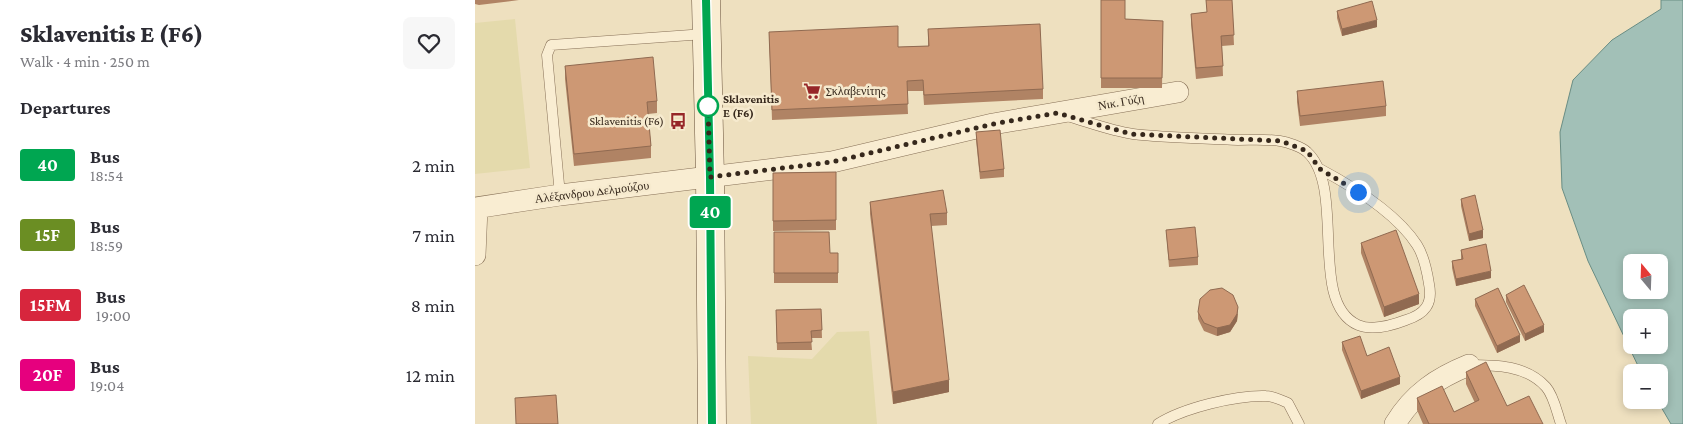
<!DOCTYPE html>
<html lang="en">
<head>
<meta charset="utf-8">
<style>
	:root { --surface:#fff; --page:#f7f7f7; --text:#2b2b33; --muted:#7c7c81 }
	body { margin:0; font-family:"Crimson Pro",serif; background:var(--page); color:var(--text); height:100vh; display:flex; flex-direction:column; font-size:19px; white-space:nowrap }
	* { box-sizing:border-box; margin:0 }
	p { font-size:16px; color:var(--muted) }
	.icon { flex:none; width:28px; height:28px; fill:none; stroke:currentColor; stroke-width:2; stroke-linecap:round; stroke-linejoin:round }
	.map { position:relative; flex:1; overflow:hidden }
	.panel { display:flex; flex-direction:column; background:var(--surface); width:475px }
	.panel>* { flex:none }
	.badge { padding:0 10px; border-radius:4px; font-size:18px; line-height:32px }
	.needle { width:32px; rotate:341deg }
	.tools { position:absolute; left:1148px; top:254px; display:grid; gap:10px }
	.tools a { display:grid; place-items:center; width:45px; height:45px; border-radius:8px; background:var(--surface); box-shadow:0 2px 8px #0003; font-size:25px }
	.you { position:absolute; width:25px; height:25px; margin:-12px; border:4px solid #fff; border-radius:50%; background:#1a73e8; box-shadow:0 0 0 8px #1a73e833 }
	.map>.badge { position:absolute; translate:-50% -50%; box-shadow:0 0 0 2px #fff }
	h2 { padding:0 20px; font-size:19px; line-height:45px }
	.round { display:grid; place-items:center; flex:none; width:52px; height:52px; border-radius:8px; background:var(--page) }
	.headline { display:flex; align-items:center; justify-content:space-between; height:85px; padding:0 20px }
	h1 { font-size:24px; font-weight:800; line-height:38px }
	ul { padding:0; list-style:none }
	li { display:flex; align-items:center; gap:15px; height:70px; padding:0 20px }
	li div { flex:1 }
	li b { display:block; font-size:19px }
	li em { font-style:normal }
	li .badge { min-width:55px; font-weight:700; text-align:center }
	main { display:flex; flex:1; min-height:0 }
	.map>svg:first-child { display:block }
</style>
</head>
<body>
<main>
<section class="panel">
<div class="headline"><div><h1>Sklavenitis E (F6)</h1><p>Walk · 4 min · 250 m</p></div><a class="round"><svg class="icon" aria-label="heart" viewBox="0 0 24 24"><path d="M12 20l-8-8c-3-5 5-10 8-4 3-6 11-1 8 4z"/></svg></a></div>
<h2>Departures</h2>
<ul>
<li><span class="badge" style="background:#00a651;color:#fff">40</span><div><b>Bus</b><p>18:54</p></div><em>2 min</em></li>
<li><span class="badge" style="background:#6b8e23;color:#fff">15F</span><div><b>Bus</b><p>18:59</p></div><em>7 min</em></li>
<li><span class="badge" style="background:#d7263d;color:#fff">15FM</span><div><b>Bus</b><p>19:00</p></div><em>8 min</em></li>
<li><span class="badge" style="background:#e6007e;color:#fff">20F</span><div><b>Bus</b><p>19:04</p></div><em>12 min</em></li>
</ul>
</section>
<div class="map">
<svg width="1208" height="424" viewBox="0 0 1208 424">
	<rect width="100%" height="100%" fill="#eee0bf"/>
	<path fill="#e4daac" d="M40,19L55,168L0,174V23Z
		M394,331L402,424H276L273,356L337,359L362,332Z"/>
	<path fill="#a2c0b7" stroke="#698d84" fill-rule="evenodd" d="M1186,0H1208V424H1196L1182,400L1184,372H1167L1165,370L1113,261L1087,188L1085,132L1098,80L1137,40L1186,9ZM1156,262H1184V290H1156ZM1156,318H1184V345H1156Z"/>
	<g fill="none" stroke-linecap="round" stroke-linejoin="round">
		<g stroke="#877057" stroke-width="11">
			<path id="lane" d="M592,116C613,122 636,131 658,134C692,138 728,138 763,140C777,140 791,139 805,141C812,142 827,147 832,152C872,188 832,303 883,325C897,331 918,325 931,320C950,314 958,304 954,284C952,271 949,256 942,245C922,214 877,186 845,169
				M85,195L72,55L76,45L230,34
				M994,365C1021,365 1051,365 1071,387C1079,396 1082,413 1086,424
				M683,424C708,408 761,395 791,396C798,396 806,400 813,403L824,424"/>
		</g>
		<g stroke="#877057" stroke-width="22">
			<path id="street" d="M0,208L85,195L357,162L518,124L703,92
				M0,255L2,208
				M920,424C938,394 962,378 994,365"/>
		</g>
		<g stroke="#68513a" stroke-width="29">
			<path id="secondary" d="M231,0L235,177L237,424"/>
		</g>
		<use href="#lane" stroke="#f9edd2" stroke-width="10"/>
		<use href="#street" stroke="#f9edd2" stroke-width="21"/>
		<use href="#secondary" stroke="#f9edd2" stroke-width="28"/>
	</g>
	<path fill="#b08364" d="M0,0H44L4,5L0,4Z
		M626,0L650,19L688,21L687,88H626Z
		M731,0H757L759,45L747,46L748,76L721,79L716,24V14L732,12Z
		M862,11L902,27L867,36L862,18Z
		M453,29L568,89V99L449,105L448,91H432L433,114L297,120L294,32L423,47L453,46Z
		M90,66L182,101V113L173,114L176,146V158L99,166L90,79Z
		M822,91L911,106V116L825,126L822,102Z
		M501,132L529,169V177L505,179L501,140Z
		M361,172V230L298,231V173Z
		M986,199L1008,238L994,241L986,206Z
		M395,202L472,213V225L456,226L474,392L418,404L395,214Z
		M691,230L723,257V265L694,267Z
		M299,232L355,253H363V283H299Z
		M886,243L944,304L909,317L886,253Z
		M986,250L1016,278L981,286L977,268V261L986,259Z
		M1031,295L1069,332L1050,341L1031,302Z
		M1000,299L1045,342L1022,353L1000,306Z
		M346,309L347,338H336L337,350H302L301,310Z
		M723,312L763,314L762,321L755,332L742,336L729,331L723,319Z
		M867,342L892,356L925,384L886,399L867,350Z
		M991,372L1032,406L1068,424H948L942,410V398L979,412L1000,403L991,384Z"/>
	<path fill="#906a51" d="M902,20V27L867,36V29Z
		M1008,230V238L994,241V234Z
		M1016,271V278L981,286V279Z
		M944,294V304L909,317V307Z
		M763,307L762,321L755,332L742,336V328Z
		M1069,325V332L1050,341V334Z
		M1045,335V342L1022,353V346Z
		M925,377V384L886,399V391Z
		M474,380V392L418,404V392Z"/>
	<path fill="#cd9874" stroke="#906a51" d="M626,0H650V19L688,21L687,78H626Z
		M731,0H757L759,35L746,36L748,66L721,68L716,14L732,12Z
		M897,1L902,20L867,29L862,11Z
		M565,24L568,89L449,95L448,80L432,81L433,104L297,110L294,32L423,26V47L454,46L453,29Z
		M178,57L182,101L172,102L176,146L99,154L90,66Z
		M908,81L911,106L825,116L822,91Z
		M525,130L529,169L505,172L501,132Z
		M361,172V220L298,221V173Z
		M468,190L472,213L455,214L474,380L418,392L395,202Z
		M1000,195L1008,230L994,234L986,199Z
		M720,227L723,257L694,260L691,230Z
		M921,230L944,294L909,307L886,243Z
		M299,232H354L355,253H363V273H299Z
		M1011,244L1016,271L981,279L977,261L988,259L986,250Z
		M1049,285L1069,325L1050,334L1031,295Z
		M747,288L758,295L763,307L762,314L755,325L742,328L729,323L723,312L725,299L735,290Z
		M1023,288L1045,335L1022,346L1000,299Z
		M346,309L347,330L336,331L337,342L302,343L301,310Z
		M885,336L892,356L914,347L925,377L886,391L867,342Z
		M1011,362L1032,406L1054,396L1068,424H954L942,398L967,386L979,412L1004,400L991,372Z
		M81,395L83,424H41L40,398Z"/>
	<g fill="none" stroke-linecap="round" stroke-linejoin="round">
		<g stroke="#fff" stroke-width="11">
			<path id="line" d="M231,0L235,177L237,424"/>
		</g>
		<use href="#line" stroke="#00a651" stroke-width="8"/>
		<path stroke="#36281c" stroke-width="5" stroke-dasharray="0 9" d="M233,106L235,177L357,162L518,124L582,113L656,134L806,141L832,151L845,169L883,192"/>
	</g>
	<defs>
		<g id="supermarket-bare" transform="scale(1.35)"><path d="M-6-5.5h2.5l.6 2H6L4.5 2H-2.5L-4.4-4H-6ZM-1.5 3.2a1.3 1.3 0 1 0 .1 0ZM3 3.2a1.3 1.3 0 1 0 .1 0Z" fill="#962628" stroke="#f6eace" stroke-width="2.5" paint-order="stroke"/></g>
		<g id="bus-bare" transform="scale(1.35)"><path d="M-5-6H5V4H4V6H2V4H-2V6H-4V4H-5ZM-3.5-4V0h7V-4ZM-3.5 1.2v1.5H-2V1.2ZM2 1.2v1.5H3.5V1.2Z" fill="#962628" stroke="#f6eace" stroke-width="2.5" paint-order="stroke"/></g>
	</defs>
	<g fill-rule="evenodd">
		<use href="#supermarket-bare" x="337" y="91"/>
		<use href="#bus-bare" x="203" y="121"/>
	</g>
	<circle fill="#fff" stroke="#00a651" stroke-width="2.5" cx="233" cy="106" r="10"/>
	<g text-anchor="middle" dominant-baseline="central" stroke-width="5" stroke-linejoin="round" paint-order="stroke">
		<g font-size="12" fill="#36281c" stroke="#f6eace" text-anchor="start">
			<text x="351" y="91">Σκλαβενίτης</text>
			<text x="189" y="121" text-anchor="end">Sklavenitis (F6)</text>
		</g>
		<g font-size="12" font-weight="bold" fill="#36281c" stroke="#f6eace" text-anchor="start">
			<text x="248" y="99">Sklavenitis<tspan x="248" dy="14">E (F6)</tspan></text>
		</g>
		<g font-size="12" fill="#36281c" stroke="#f6eace">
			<text transform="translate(646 102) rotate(-10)">Νικ. Γύζη</text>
			<text transform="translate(117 192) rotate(-7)">Αλέξανδρου Δελμούζου</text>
		</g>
	</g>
</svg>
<div class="tools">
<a><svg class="needle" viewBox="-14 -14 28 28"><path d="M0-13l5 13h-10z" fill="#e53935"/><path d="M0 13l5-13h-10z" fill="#7c7c81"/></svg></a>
<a>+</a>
<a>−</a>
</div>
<div class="you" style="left:883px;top:192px"></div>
<b class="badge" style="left:235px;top:212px;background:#00a651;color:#fff">40</b>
</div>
</main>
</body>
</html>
